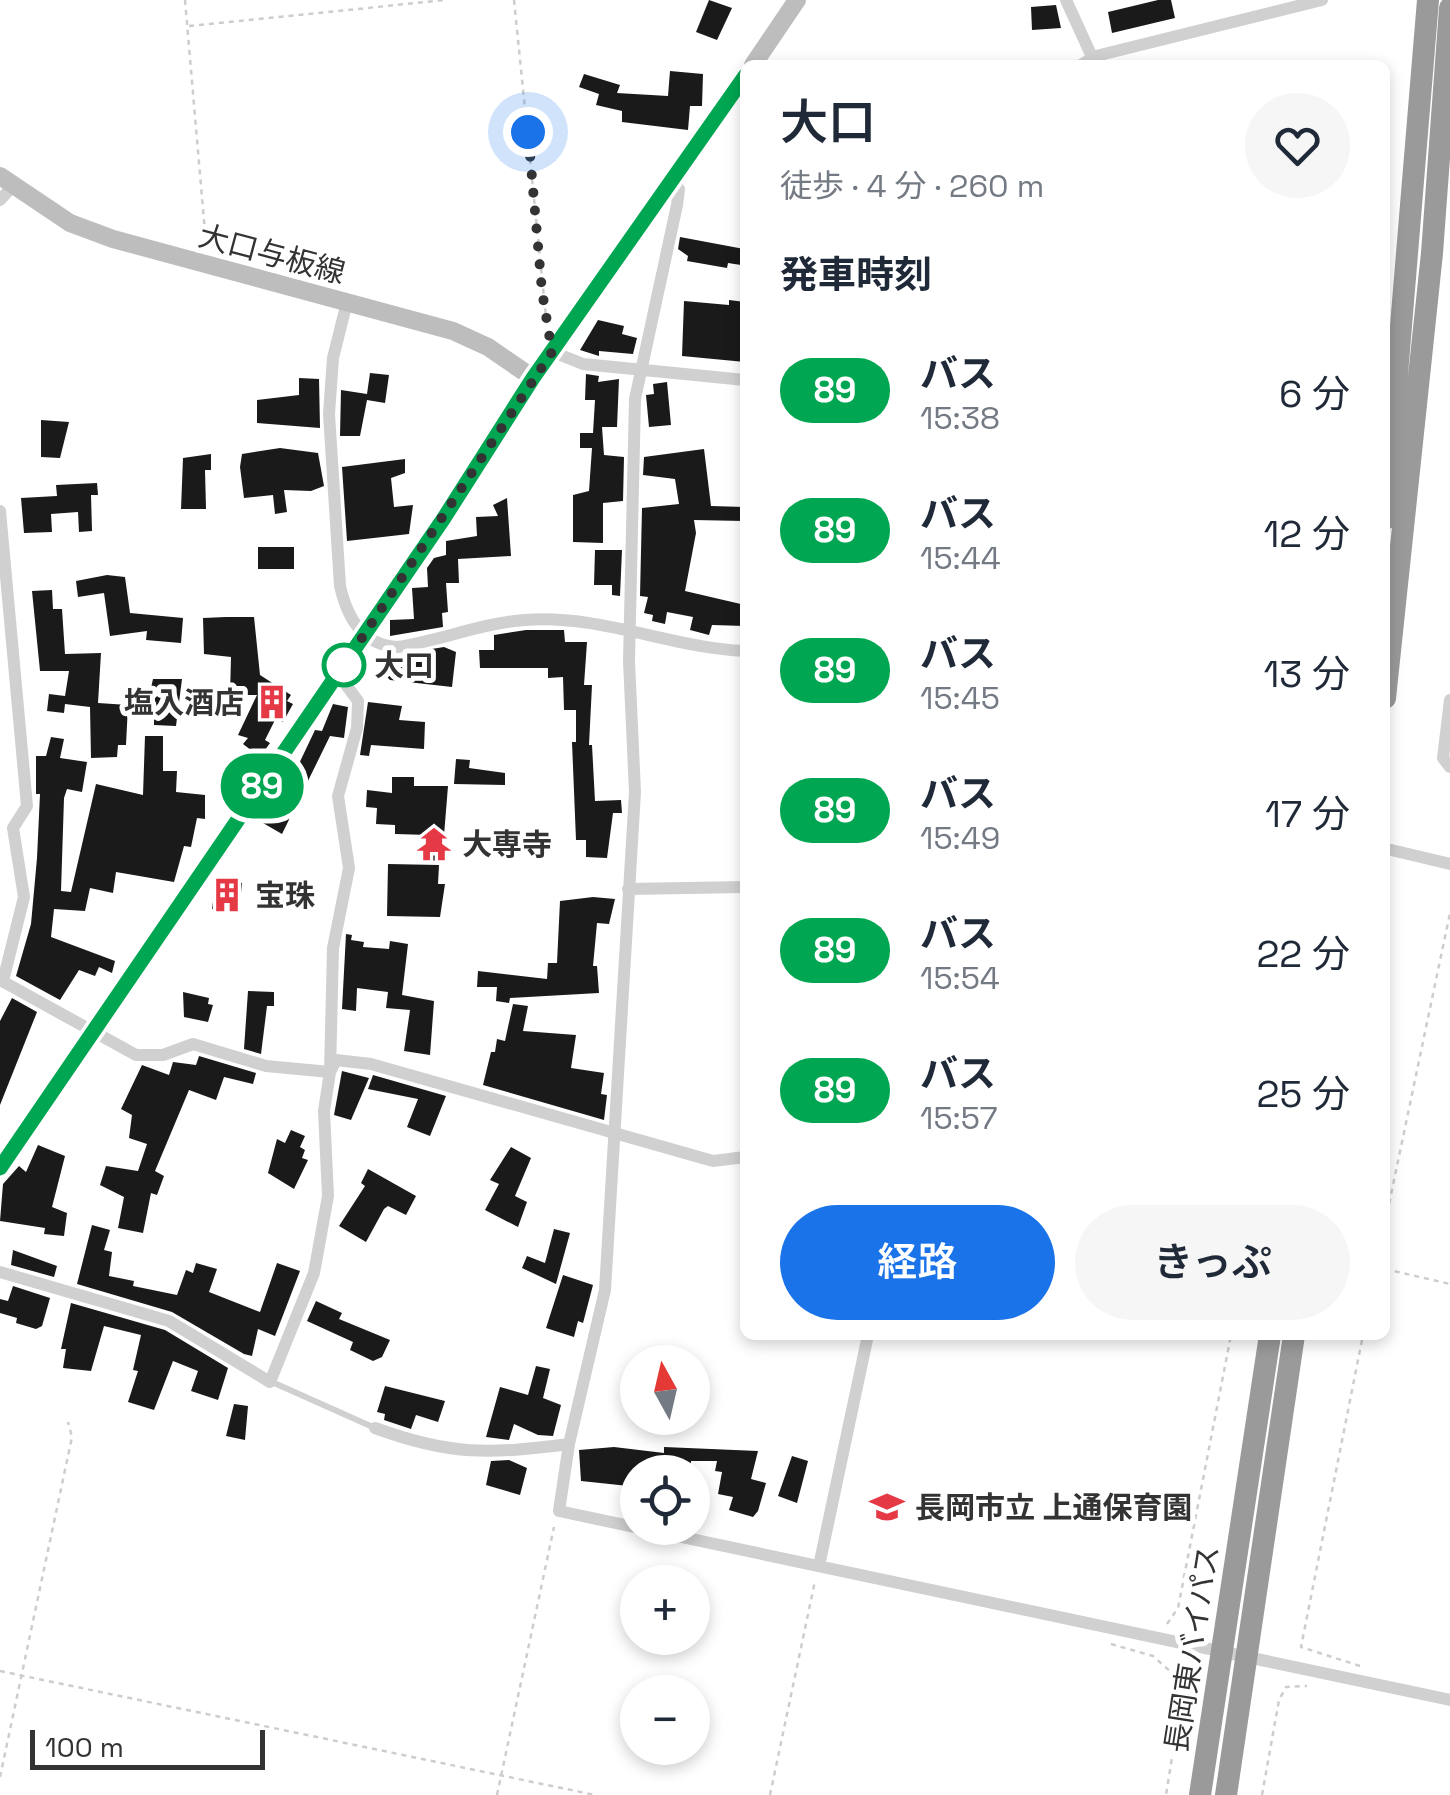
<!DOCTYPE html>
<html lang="ja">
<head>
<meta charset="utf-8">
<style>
	:root { --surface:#fff; --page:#f6f6f7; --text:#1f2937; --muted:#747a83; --accent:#1a73e8 }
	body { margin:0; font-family:"Space Grotesk","Noto Sans JP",sans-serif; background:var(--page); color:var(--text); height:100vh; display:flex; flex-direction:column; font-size:38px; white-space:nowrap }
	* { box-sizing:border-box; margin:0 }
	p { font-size:32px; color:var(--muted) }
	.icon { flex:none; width:55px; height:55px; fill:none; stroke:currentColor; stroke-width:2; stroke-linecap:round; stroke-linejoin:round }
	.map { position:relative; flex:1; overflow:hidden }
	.panel { position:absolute; left:740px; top:60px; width:650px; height:1280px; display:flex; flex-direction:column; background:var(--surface); border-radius:15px; box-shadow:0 5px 15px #0003 }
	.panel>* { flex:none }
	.badge { padding:0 20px; border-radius:32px; font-size:35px; line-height:65px }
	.needle { width:65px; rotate:352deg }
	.controls { position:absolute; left:620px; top:1345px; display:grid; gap:20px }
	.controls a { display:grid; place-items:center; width:90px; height:90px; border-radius:50%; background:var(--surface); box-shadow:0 5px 15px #0003; font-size:50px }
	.scale { position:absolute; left:30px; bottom:25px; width:235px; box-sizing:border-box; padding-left:10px; border:5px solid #333; border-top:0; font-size:28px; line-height:35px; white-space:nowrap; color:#333; -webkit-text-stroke:8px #fff; paint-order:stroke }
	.you { position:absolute; width:50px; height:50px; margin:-25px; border:8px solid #fff; border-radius:50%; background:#1a73e8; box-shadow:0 0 0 15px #1a73e833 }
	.map>.badge { position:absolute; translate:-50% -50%; box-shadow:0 0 0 5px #fff }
	h2 { padding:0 40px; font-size:38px; line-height:90px }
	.round { display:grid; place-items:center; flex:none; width:105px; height:105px; border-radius:52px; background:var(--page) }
	.summary { display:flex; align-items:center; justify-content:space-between; height:170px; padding:0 40px }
	h1 { font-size:48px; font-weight:600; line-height:75px }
	.primary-button { display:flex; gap:20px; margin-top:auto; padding:20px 40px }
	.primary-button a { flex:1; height:115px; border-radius:60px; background:var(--accent); color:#fff; font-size:40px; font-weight:600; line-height:115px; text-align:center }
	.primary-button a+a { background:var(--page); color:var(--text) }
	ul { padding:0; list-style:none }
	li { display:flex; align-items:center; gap:30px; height:140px; padding:0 40px }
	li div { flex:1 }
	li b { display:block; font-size:38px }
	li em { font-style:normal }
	li .badge { min-width:110px; font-weight:700; text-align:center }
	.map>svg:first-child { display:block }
</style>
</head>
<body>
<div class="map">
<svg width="1450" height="1795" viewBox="0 0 1450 1795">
	<rect width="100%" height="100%" fill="#fff"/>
	<path fill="#1a1a1a" d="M709,0L732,8L717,40L696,32Z
		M1158,0H1171L1175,18L1112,33L1108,12Z
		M1056,5L1061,28L1032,30L1031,7Z
		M670,71L703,74L702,106H690L688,130L622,122V111L596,105L599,94L579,87L584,74L620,85L617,93L668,96Z
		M680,237L744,249L741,265L728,263L727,268L687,261L688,256L678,249Z
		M729,300L745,302V362L682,356L684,301L729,305Z
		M598,320L624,326L622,334L637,338L633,354L599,351V356L580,350Z
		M370,373L389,375L385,403L367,400L360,436H340L341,390L367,394Z
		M586,374L599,376L598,382L619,379L617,427H602L604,455L624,457L623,501L603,503V543L573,542V495L589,491L592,448H580V433H593L595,400H585Z
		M299,378L319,379L320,428L257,423V400L299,395Z
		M667,382L671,425L649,427L646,395L654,394L653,384Z
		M41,420L69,422L60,458L41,457Z
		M280,448L318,453L324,486L311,491L284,490L287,512L275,514L273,495L244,498L240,467L242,454Z
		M704,449L711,506L745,507L744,521L694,520L696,533L685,591L745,605V626L712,625L709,635L690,630L693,617L667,612L665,624L652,621L653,615L644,613L648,597L640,596L642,508L679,504L675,479L643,475L644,457Z
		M211,454V470H205L206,509H181L183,458Z
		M405,459V473L391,478L394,507L413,505L409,534L347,541L342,467Z
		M97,483L98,495H91L92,531L79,532L78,512L51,514L52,532L24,533L21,498L57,496L56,485Z
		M507,498L511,556L458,559L459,583H446L448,612L442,613L443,627L390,636V620L414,619L412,588L428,587L427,568L434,558L446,555V541L477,536L476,517L498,516L493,505Z
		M258,547H294V569H258Z
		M595,550H622L620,596L612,595V585H594Z
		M107,575L125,577L130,613L183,618L181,643L146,640L147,631L110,636L104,593L78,597L76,581Z
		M52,590L53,609H62L65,654L101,653L98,703L128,705L126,745H118L117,757L91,758L90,707L65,704L64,713L47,711L49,694L65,696L69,671H40L32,591Z
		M226,617H254L260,675L291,695L287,701L293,704L283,722L276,718L265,740L270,743L260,757L243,744L248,738L238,735L257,695H230L231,657L204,654L203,618Z
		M526,630H564L565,642H587L584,685H592L589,745H592L595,801L621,800L622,813H613L607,858L586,857V840H576L572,742H576V710H564L563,677L548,678V668H480L479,650H494V635Z
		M444,647L456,652L452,687L390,680L386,676L388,656Z
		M153,679H182L176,726L154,725V697H149Z
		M368,702L402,706L399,720L425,722L424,749L371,745L369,756L360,755Z
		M333,704L348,707L344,738L330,736L282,834L263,823L275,800L271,797L278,784L284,787L292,768L296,770L315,730L322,731Z
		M145,736H163V771H177L176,792L205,795V819L197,818L191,847L184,846L174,882L116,872L113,893L90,888L85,911L54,909L51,937L115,961L112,973L99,967L95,976L79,970L60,1000L16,976L31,924L37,858L40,794H36V756H46L51,737L64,739L60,758L87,762L82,792L67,789L64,798L61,891L71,892L96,784L143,795Z
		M456,759L470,760L469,768L505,773V785L454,784Z
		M392,777H414V786H448L442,860L428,861L429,835L395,834V825L376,824L377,808L366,807L367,790L392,793Z
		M388,864L439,865L438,884H445L440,917L387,916Z
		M221,881L242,883L239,912L212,909L215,887L220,888Z
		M593,897L615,899L609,924L597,923L593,966H597L599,993L510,998L509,1003L496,1001L497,987H477L478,971L547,979L548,963H557L560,901Z
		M346,934L352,935L351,940L364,942L363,947L389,949L390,941L408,944L402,995L434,1001L430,1055L404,1051L410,1010L386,1008L388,992L357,988L356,1011L342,1009Z
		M248,991L274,992V1006H267L261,1054L244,1049Z
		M183,992L209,998L208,1004L213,1005L208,1022L184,1017Z
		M12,998L37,1012L0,1105V1021Z
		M513,1004L528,1006L523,1031L576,1035L571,1068L604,1073L601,1094L607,1095L604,1120L483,1085L491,1052H495L497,1039L505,1041Z
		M199,1056L256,1073L253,1084L224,1077L216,1100L189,1090L155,1171L164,1176L157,1195L151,1193L143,1233L118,1228L124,1197L100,1185L106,1166L138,1171L147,1144L129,1138L132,1115L121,1109L131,1088L142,1065L169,1075L173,1062L196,1065Z
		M342,1071L369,1078L351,1120L334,1115Z
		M373,1075L446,1096L430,1136L407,1127L418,1099L368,1089Z
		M291,1130L305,1136L300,1147L305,1150L302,1158L308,1160L294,1189L268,1173L277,1139L285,1143Z
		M38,1145L65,1156L52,1207L67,1213L64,1236L44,1234L45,1228L0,1221L3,1184L19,1166L26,1172Z
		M511,1147L531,1158L515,1196L527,1202L518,1227L485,1210L499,1184L490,1180Z
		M368,1169L416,1196L406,1215L388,1206L384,1209L366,1242L339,1226L365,1186L361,1183Z
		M92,1225L110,1230L104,1250L112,1252L109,1276L134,1281L133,1286L177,1295L186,1270L193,1273L196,1263L217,1269L209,1292L260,1312L277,1263L300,1271L275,1336L258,1329L252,1356L244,1354L172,1312L77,1284Z
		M554,1229L570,1233L556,1284L522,1268L527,1256L545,1263Z
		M13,1250L57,1266L54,1277L11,1265Z
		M563,1275L593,1285L583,1323L578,1321L574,1337L546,1328Z
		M13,1286L50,1298L42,1326L36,1329L16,1323L17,1318L0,1313V1299L8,1301Z
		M316,1301L342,1313L339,1319L390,1340L382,1357L373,1361L350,1350L353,1342L307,1321Z
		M71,1303L165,1330L228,1368L218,1400L191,1391L198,1371L173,1361L154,1410L128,1402L138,1371L133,1370L141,1335L104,1326L91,1371L63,1368L66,1349H61Z
		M536,1366L550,1369L543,1398L561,1405L553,1436L538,1435L514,1424L509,1440L486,1437L500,1387L528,1395Z
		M385,1386L445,1401L438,1422L416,1415L411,1429L384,1420L385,1414L377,1412Z
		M234,1404L248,1406L245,1440L226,1436Z
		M614,1447L664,1453V1447L758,1451L751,1479L766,1483L758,1511L753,1517L729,1510L733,1497L718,1494L722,1472L715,1471L717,1461H691V1471L638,1472V1487L581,1481L579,1450Z
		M792,1456L808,1461L797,1503L778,1496Z
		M509,1460L527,1468L520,1495L486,1485L491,1461Z"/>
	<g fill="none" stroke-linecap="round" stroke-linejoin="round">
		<path stroke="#cdcdcd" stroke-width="2.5" stroke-dasharray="5 5" stroke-linecap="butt" d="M185,0L206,244
			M514,0L547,327
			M189,26L446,0
			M1385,1223L1450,913
			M1385,1269L1450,1284
			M1167,1624L1178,1608L1231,1335
			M1111,1644L1153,1656L1180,1680L1182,1696L1166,1795
			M1360,1666L1301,1647L1363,1335
			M0,1671L595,1795
			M0,1777L72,1437L68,1422
			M497,1795L554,1527
			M770,1795L815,1581
			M1262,1795L1279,1700L1286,1687L1307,1686"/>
		<path stroke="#d0d0d0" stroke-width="6" d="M272,1382L375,1428"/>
		<path stroke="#d0d0d0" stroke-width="12" d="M1066,0L1093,59
			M1081,65L1096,56L1322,0
			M672,184L679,189L677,205L635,399L629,661L635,792L605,1290L569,1444L559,1511L1450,1700
			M0,200L12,187
			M347,302L333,358L329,414L340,586C347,617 362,645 397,647C439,641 482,623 525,620C601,614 671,648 745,651
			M553,352L583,364L745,380
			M0,511L27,806L13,828L24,897L3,981
			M1450,700L1443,758L1450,767
			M1387,849L1450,864
			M628,889L745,887
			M0,980L136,1055H163L193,1044L266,1066L330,1072
			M330,1072L336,1060L371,1064L713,1161L745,1157
			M0,1272L169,1321L270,1382L314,1273L328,1196L324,1111L330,1072L333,948L349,868L338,796L357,728L358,701L338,674
			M375,1428C451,1456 490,1454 569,1444
			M819,1566L868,1335"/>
		<path stroke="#bdbdbd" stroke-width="18" d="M753,65L797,0
			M0,176L70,223L113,239L453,331L488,347L533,378
			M0,1168L444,519L533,378L745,76"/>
		<path stroke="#9a9a9a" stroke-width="22" d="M1385,519L1428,0
			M1385,698L1432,253L1450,8
			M1200,1795L1270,1335
			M1226,1795L1294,1335"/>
	</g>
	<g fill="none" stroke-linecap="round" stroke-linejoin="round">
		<g stroke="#fff" stroke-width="22">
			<path id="line" d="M0,1168L444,518L533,378L745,76"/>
		</g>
		<use href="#line" stroke="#00a651" stroke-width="15"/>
		<path stroke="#333" stroke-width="10" stroke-dasharray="0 18" d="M344,665L338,674L552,352L542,291L528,132"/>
	</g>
	<defs>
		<g id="building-bare" transform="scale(2.7)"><path d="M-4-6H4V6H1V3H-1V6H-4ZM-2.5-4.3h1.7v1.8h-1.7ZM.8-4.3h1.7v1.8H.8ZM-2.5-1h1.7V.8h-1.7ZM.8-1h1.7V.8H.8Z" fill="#e63946" stroke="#fff" stroke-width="2.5" paint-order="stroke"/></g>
		<g id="temple-bare" transform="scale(2.7)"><path d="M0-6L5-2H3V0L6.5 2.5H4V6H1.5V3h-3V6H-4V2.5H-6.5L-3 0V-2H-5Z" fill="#e63946" stroke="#fff" stroke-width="2.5" paint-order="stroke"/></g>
		<g id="school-bare" transform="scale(2.7)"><path d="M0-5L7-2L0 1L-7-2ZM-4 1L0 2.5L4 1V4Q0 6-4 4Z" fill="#e63946" stroke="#fff" stroke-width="2.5" paint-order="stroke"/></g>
	</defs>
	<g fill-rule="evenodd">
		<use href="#building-bare" x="272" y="702"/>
		<use href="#temple-bare" x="434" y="844"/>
		<use href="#building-bare" x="227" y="895"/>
		<use href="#school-bare" x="887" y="1507"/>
	</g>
	<circle fill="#fff" stroke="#00a651" stroke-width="5" cx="344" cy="665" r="20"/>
	<g text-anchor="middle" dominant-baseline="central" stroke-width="10" stroke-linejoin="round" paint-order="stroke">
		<g font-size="30" fill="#333" stroke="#fff">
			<text transform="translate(272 254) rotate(15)">大口与板線</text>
			<text transform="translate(1192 1649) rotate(-81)">長岡東バイパス</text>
		</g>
		<g font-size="30" font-weight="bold" fill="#333" stroke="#fff" text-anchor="start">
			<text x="374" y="665">大口</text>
		</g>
		<g font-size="30" font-weight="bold" fill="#333" stroke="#fff" text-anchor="start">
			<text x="244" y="702" text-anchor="end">塩入酒店</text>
			<text x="462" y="844">大専寺</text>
			<text x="255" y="895">宝珠</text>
			<text x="915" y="1507">長岡市立 上通保育園</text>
		</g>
	</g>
</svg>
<div class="controls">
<a><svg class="needle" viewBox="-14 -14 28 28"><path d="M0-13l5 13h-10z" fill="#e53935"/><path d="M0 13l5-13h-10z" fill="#747a83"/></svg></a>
<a><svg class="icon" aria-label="locate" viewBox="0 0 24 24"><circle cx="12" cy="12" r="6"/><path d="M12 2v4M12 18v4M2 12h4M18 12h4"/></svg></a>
<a>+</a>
<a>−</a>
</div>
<div class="scale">100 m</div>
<div class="you" style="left:528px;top:132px"></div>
<b class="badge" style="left:262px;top:786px;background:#00a651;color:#fff">89</b>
<section class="panel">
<div class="summary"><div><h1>大口</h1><p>徒歩 · 4 分 · 260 m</p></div><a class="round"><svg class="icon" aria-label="heart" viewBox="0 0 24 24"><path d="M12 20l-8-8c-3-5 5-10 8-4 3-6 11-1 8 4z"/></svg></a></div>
<h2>発車時刻</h2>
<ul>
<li><span class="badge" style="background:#00a651;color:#fff">89</span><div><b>バス</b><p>15:38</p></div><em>6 分</em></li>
<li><span class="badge" style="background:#00a651;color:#fff">89</span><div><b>バス</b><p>15:44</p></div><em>12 分</em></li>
<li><span class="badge" style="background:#00a651;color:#fff">89</span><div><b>バス</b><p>15:45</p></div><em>13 分</em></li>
<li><span class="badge" style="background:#00a651;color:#fff">89</span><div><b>バス</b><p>15:49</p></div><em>17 分</em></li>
<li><span class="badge" style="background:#00a651;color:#fff">89</span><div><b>バス</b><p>15:54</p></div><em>22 分</em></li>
<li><span class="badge" style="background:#00a651;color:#fff">89</span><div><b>バス</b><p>15:57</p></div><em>25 分</em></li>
</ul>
<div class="primary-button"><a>経路</a><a>きっぷ</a></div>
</section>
</div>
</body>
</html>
